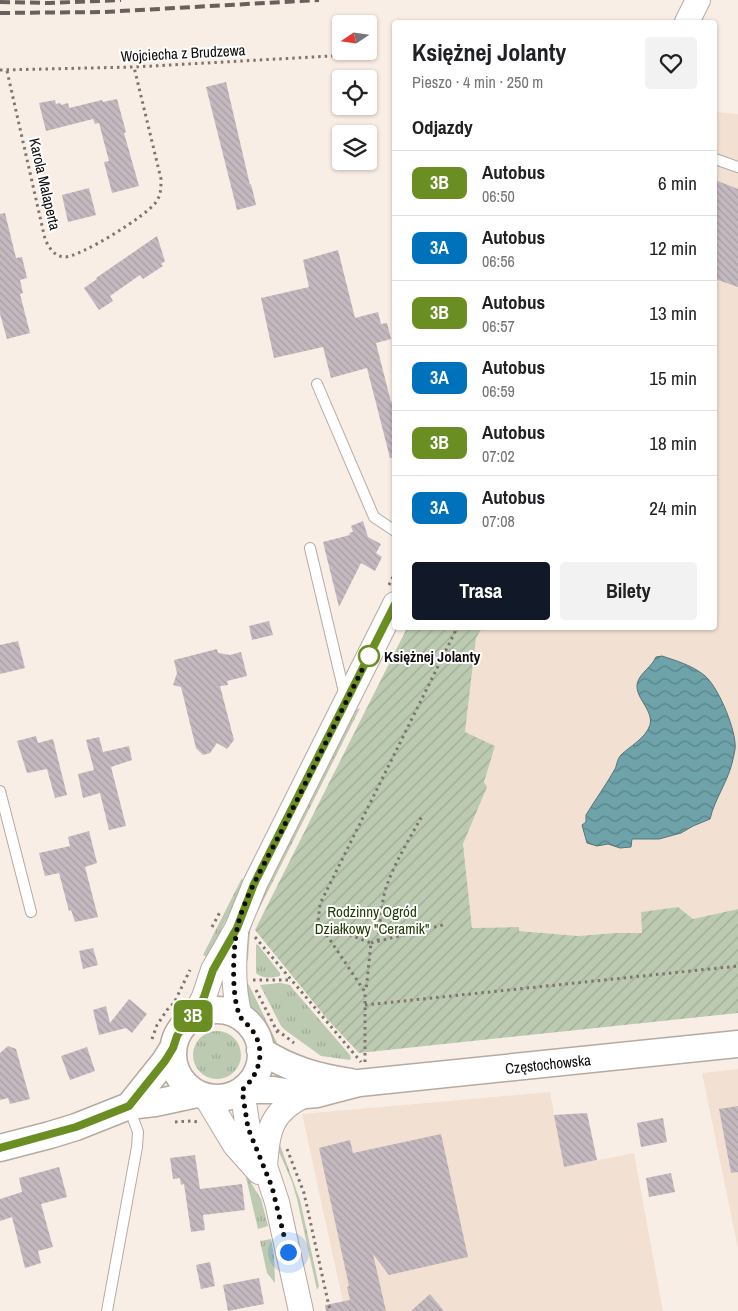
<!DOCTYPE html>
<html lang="pl">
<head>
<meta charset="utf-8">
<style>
	:root { --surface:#fff; --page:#f2f2f2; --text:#202124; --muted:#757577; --line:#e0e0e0; --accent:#111827 }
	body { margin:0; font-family:"Archivo Narrow",sans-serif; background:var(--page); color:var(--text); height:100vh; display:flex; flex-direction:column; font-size:19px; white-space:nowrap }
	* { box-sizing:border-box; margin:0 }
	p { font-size:16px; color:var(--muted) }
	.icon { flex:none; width:28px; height:28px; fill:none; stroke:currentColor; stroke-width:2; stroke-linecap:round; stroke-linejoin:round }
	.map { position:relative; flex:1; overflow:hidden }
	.sheet { position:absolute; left:392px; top:20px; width:325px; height:610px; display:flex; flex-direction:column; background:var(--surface); border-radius:5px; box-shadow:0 1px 4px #0004 }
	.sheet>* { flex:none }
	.badge { padding:0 10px; border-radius:8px; font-size:18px; line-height:32px }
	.needle { width:32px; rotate:257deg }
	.controls { position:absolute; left:332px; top:15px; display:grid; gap:10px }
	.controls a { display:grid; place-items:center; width:45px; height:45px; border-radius:5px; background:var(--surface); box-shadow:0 1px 4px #0004; font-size:25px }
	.you { position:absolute; width:25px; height:25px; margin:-12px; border:4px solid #fff; border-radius:50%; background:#1a73e8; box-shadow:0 0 0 8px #1a73e833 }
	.map>.badge { position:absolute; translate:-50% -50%; box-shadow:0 0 0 2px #fff }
	h2 { padding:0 20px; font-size:19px; line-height:45px }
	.round { display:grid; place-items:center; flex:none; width:52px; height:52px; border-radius:5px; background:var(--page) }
	.summary { display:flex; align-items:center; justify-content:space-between; height:85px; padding:0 20px }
	h1 { font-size:24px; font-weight:700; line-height:38px }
	.cta { display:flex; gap:10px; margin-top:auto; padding:10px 20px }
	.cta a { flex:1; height:58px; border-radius:5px; background:var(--accent); color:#fff; font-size:20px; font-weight:700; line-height:58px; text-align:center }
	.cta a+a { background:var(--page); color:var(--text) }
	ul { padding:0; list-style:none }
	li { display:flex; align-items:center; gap:15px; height:65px; padding:0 20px; border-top:1px solid var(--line) }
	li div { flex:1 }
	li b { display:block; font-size:19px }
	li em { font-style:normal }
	li .badge { min-width:55px; font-weight:700; text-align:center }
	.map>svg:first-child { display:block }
</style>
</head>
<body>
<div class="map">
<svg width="738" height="1311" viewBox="0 0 738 1311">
	<defs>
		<pattern id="grass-tufts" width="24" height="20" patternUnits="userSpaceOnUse" patternTransform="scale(1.25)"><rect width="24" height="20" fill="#bccab1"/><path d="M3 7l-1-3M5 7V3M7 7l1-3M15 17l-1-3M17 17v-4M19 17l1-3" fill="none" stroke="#a0ac97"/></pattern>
		<pattern id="garden-furrows" width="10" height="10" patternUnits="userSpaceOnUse" patternTransform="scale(1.25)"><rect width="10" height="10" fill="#bccab1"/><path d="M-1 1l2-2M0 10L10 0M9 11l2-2" fill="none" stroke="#a0ac97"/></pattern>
		<pattern id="water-waves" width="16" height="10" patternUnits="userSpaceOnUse" patternTransform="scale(1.25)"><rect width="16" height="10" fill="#6ea3aa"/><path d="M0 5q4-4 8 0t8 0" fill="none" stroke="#598389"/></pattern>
		<pattern id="building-back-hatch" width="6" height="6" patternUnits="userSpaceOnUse" patternTransform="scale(1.25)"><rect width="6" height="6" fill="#c5b9c0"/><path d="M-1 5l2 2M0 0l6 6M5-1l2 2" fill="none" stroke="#a89ea4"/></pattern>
	</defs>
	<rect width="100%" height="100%" fill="#f9eee5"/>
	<path fill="#f2e1d3" d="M715,112L738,114V909L693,919L678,907L641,912L643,933H615L578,936L519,931L518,927L472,928L463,844L487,787L484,782L495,746L465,733L476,638L482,628H715Z
		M738,1069V1249L702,1073Z
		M550,1092L564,1167L634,1153L663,1311H345L302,1114Z"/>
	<path fill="url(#grass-tufts)" d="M360,708L254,919L250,931L248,959L247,962H244L250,927L254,913L353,711Z
		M242,878L244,885L207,957L203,955Z
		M256,944L259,946L280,973V976C272,978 262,979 256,973Z
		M246,982L249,985L279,1047L266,1044L249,1015Z
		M281,983L290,985L293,989L350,1055L351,1058L350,1060L321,1056L285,1030L281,1026L260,985Z
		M193 1055a24 24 0 1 1 48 0a24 24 0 1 1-48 0Z
		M279,1142L300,1200L319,1286L317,1290L297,1199L292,1182L276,1145Z
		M245,1173L261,1199L268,1226L258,1229Z
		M271,1239L274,1255L275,1283L267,1273L260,1241Z"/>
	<path fill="url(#garden-furrows)" d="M407,628H482L476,638L465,732L495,746L484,782L487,787L463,844L472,928L519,927V931L578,936L615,933H642L641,912L678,907L693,919L738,909V1013L359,1053L328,1020L255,930Z"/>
	<path fill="url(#water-waves)" stroke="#52757a" d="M662,656C677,661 691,665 704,675C718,686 734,726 735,743C736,748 734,754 733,759C729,780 715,798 710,819L693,826L681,833L659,839H632L631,847L620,848L608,844L597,846L587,843L582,825L586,822V815C595,800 606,785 615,769C617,765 617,759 621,755C630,746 645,739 650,725C654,709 632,696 638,681C641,673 652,666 656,657Z"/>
	<path fill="url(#building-back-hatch)" d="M226,82L250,185L251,184L256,205L237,210L206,87Z
		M117,99L126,132L124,133L139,186L112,193L104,162L109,161L99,123L95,124L93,119L46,131L39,103L55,100L56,104L60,103L61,105L68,103L69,108L102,100L103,102Z
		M715,180L738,189V287L715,279Z
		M89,188L96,215L68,222L62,195Z
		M5,213L16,258L22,257L27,278L20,280L23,293L20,294L30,333L7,339L0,314V214Z
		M157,236L165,261L161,264L163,266L143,279L140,275L110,296L113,301L99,310L84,288L97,279L96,278Z
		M338,250L355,318L378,312L381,324L387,323L391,339L376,343L391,402L395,401V457L390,458L367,368L331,378L323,347L274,358L261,298L309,287L303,260Z
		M363,521L368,537L381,544L376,553L382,557L375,571L361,563L339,607L323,542L350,535L349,533L353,532L351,526Z
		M269,621L273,635L252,640L249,626Z
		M18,641L25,668L0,674V645Z
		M217,649L218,653L230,655L241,652L247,676L227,681L228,685L220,686L234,740L227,749L217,743L210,753L203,755L196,748L181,687L173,685L177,673L174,660Z
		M36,736L38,743L53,739L67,795L55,798L47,769L27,773L17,741Z
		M99,737L103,752L129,746L132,760L111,767L126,826L109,830L100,793L83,798L78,774L94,770L86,740Z
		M89,831L97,863L85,867L98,917L75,922L71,910L69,911L59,873L45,876L39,853L70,846L68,837Z
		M93,948L98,965L83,969L79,951Z
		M129,999L147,1014L132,1033L126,1028L99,1035L93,1010L106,1006L110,1023Z
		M8,1046L16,1049L30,1099L10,1104L8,1098L0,1100V1053Z
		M87,1047L95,1071L70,1080L61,1056Z
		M738,1106V1172L731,1173L719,1109Z
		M587,1113L597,1160L564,1167L554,1115Z
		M663,1118L667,1142L641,1147L637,1123Z
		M441,1134L468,1257L389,1275L373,1254L386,1311H326L325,1305L350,1300L347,1287L349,1286L319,1148L350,1140L353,1153Z
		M195,1155L200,1189L242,1184L245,1210L203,1215L205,1230L191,1232L184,1184L181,1185L180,1178L173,1179L170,1158Z
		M59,1167L67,1197L41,1204L53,1247L38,1251L41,1263L25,1268L12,1217L0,1221V1199L22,1192L19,1178Z
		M671,1173L675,1192L649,1197L646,1178Z
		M210,1262L215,1286L201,1289L196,1265Z
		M259,1278L264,1304L228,1311L223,1285Z
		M430,1294L444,1311H411Z"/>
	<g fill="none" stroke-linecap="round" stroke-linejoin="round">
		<g stroke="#b5aaa2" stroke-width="12">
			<path id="service" d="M715,159L738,167
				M317,384L374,517L395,531
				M310,548L345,696
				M0,791L31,912
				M107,1311L137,1147L138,1132L129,1107"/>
		</g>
		<g stroke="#b5aaa2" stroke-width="26">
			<path id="tertiary" d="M687,22L698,0
				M236,934C233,963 233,990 240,1017
				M193,1018L204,997L213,970L237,928L255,884L395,604
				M242,1090L248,1128L265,1166L277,1202L301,1311
				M206,1097L235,1145L259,1172
				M265,1166C268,1130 270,1112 305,1095"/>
		</g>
		<g stroke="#b5aaa2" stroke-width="29">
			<path id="secondary" d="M173 1054a44 44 0 1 1 88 0a44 44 0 1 1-88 0Z
				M260,1050C289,1069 317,1077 351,1082
				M242,1090H273L305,1095L317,1094L359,1083L738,1044
				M129,1106L165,1061L173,1048
				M0,1148L50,1135L76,1127L129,1106L155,1103L197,1094"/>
		</g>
		<path stroke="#7c7570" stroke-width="3" stroke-dasharray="2.5 4" stroke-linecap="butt" d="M0,70L134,67L367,54
			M7,71L45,239C49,248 54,256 64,257C79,258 148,215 156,202C161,195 161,188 161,179L134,67
			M389,585L395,573
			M319,923L371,943L366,991
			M212,927L220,912
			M255,937L361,1062
			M378,941C380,924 381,907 385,891C393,865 409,840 422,816
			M371,943L443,925
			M253,980H290
			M256,990L279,1035
			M365,1005L738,966
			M277,1030L294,1043
			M152,1039L157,1025L167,1010L174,1003L190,970
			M365,1062V992L318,922L320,904L457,628
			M175,1122L191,1121L198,1122
			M287,1149L304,1193L330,1311"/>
		<use href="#service" stroke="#fff" stroke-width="10"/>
		<use href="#tertiary" stroke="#fff" stroke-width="24"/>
		<use href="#secondary" stroke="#fff" stroke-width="26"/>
		<path stroke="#67605c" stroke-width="4" stroke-dasharray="10 5" stroke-linecap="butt" d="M0,2L49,3L121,0
			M0,13L104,12L319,0"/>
	</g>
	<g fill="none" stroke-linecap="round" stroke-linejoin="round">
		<g stroke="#fff" stroke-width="11">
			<path id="line" d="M0,1148L76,1127L129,1106L165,1061L173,1048L177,1036L183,1026L193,1018L199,1007L204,997L213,970L237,928L254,884L395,604"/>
		</g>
		<use href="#line" stroke="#6b8e23" stroke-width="8"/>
		<path stroke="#0f0b09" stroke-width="5" stroke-dasharray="0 9" d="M288,1252L272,1187L248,1128L242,1090C259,1075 267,1051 252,1030C249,1025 242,1021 240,1016C231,997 233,950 237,929C243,899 266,861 281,832C310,774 340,714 369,656"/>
	</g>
	<circle fill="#fff" stroke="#6b8e23" stroke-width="2.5" cx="369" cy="656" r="10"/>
	<g text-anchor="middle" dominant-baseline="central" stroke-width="4" stroke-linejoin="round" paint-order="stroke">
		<g font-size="15" fill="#0f0b09" stroke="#fff">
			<text transform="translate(183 53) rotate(-3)">Wojciecha z Brudzewa</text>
			<text transform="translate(45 184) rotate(77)">Karola Malaperta</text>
			<text transform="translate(548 1064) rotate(-6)">Częstochowska</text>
		</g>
		<g font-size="15" font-weight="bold" fill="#0f0b09" stroke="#fff" text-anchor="start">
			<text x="384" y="656">Księżnej Jolanty</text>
		</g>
		<g font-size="15" fill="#213a00" stroke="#fff">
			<text x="372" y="911">Rodzinny Ogród<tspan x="372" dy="17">Działkowy "Ceramik"</tspan></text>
		</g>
	</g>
</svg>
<div class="controls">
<a><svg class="needle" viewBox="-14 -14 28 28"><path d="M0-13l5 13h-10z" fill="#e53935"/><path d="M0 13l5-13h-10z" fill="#757577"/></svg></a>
<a><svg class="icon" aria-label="locate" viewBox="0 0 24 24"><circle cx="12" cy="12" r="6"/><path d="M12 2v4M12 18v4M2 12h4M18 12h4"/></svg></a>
<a><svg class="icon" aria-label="layers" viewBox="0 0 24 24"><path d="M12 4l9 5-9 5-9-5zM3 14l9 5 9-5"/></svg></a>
</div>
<div class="you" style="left:288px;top:1252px"></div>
<b class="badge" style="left:193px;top:1016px;background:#6b8e23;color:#fff">3B</b>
<section class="sheet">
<div class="summary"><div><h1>Księżnej Jolanty</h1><p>Pieszo · 4 min · 250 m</p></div><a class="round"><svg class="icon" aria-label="heart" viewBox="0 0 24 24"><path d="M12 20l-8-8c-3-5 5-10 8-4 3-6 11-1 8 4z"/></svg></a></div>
<h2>Odjazdy</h2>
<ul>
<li><span class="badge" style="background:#6b8e23;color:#fff">3B</span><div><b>Autobus</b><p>06:50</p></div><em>6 min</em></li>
<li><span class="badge" style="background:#0072bc;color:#fff">3A</span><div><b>Autobus</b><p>06:56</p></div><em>12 min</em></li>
<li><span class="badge" style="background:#6b8e23;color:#fff">3B</span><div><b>Autobus</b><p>06:57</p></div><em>13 min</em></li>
<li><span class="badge" style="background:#0072bc;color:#fff">3A</span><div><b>Autobus</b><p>06:59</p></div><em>15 min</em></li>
<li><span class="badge" style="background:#6b8e23;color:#fff">3B</span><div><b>Autobus</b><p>07:02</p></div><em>18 min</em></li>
<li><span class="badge" style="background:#0072bc;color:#fff">3A</span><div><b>Autobus</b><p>07:08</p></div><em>24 min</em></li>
</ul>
<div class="cta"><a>Trasa</a><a>Bilety</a></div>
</section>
</div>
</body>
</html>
